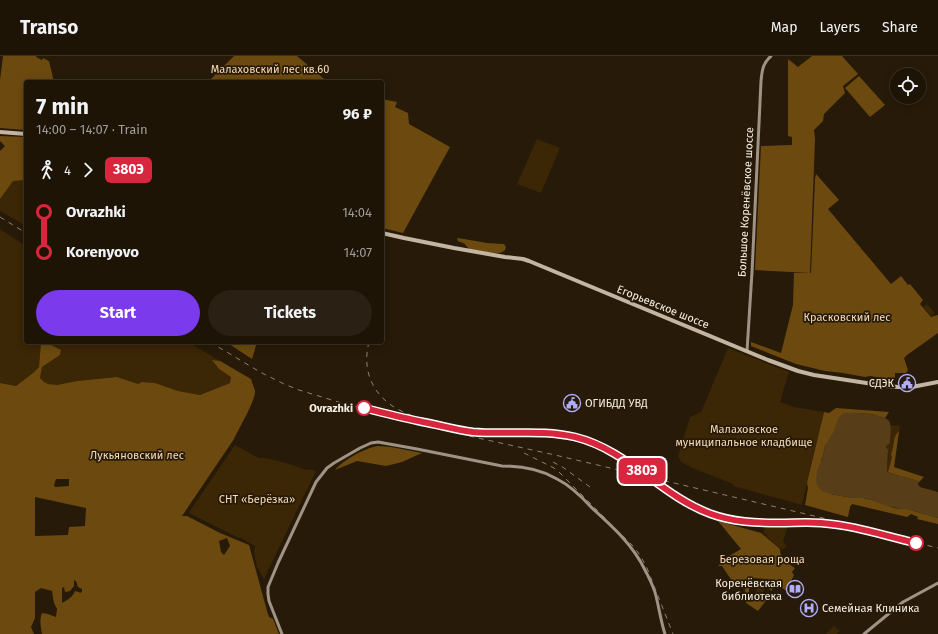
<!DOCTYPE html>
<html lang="en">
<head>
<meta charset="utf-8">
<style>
	:root { --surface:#1d1406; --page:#2a2114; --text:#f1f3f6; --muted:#a09e9b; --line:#3b3328; --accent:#7c3aed }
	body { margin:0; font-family:"Fira Sans",sans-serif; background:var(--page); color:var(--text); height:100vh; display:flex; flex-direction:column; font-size:15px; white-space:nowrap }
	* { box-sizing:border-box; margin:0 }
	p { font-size:13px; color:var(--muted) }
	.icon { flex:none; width:22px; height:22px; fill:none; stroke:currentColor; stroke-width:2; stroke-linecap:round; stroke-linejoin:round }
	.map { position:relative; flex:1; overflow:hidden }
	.panel { position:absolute; left:24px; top:24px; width:360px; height:264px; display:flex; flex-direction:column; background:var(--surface); border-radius:4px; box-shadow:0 2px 10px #0003,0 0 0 1px var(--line) }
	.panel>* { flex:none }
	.badge { padding:0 8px; border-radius:6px; font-size:14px; line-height:26px }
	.controls { position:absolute; left:890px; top:12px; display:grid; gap:8px }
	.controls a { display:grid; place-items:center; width:36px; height:36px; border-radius:50%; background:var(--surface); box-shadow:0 2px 10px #0003,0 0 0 1px var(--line); font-size:20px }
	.map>.badge { position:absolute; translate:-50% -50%; box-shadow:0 0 0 2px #fff }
	.legs { display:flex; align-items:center; gap:6px; height:44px; padding:0 12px; font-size:13px }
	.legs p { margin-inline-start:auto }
	.head { display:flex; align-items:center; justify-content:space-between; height:68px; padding:0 12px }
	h1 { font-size:22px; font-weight:700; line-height:30px }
	.primary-button { display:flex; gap:8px; margin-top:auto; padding:8px 12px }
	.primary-button a { flex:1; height:46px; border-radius:24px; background:var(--accent); color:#fff; font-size:16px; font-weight:700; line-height:46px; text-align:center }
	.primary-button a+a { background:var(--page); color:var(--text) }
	ul { padding:0 12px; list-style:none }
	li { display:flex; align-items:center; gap:14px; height:40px; font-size:15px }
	li i { display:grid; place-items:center; width:6px; height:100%; margin:0 5px; background:currentColor }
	li i::after { content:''; width:10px; height:10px; margin:-5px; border:3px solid; border-radius:50%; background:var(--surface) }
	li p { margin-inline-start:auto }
	li:first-child i { background:linear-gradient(#0000 50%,currentColor 0) }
	li:last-child i { background:linear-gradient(currentColor 50%,#0000 0) }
	header { display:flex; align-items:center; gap:24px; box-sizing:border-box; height:56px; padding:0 20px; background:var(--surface); border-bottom:1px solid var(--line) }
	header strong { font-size:19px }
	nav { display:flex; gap:22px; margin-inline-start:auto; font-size:14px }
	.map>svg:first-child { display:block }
</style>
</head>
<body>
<header>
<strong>Transo</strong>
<nav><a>Map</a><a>Layers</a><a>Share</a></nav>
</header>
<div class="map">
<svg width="938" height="578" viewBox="0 0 938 578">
	<rect width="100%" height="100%" fill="#271a08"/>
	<path fill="#3b2605" d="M537,83L560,92L541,137L517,128Z
		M13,124H26V170L0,155V143Z
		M0,173L26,190V286H41L39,311L33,317L16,330L0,327Z
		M927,248L935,257L931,260L923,251Z
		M45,286H188L220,305L213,304L219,313L231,321L230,327L200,339L178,335L155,327L142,326L138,328L117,321L77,325L57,329L48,328L44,326L40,322L42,311L60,299V294Z
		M728,292L789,316L780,346L794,351L824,356L802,449L733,430V428L697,414L681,406L678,400L690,361L701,356Z
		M890,369L900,370L894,411L888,416L886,412C889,405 889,397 886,391L890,381Z
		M235,389L259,402C270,401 295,410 307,414L308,413L316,415L264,523L257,511L254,496L255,490L241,482H239L191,458L189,456Z
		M765,472H787L783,486L787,490L782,494L767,481L766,478L763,477Z
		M757,529L765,531L763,541L755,539Z
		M834,570L840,575L837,578H826Z"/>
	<path fill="#6c4a0f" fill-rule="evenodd" d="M3,0H36V1L42,4L43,2L49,5L54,26H26V74L0,72V24Z
		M234,0H297L324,23L332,26H208Z
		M812,0H842L858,18L843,30L845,37L824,58L823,65L814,74L815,83L810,217L755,214L761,90L792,89V81L788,80V3L798,11Z
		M859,20L885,49L870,61L845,32Z
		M382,43L397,46L395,51L408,57L409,68L450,91L403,177L382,172Z
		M0,80L26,81V124L13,125L0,143V95L5,90L0,85Z
		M816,118L839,144L828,153L891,228L901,220L908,229L910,228L923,244L920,248L931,261L938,259V277L907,299L904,302L908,314L906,317H895V324L870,320L865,321L843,317L825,315L796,308L751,290V286L781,297L793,249L794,217H811L815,123Z
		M458,182L487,187L504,188L506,191C505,194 505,195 502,196C497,199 477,194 470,193L467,191L465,188L458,185L457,183Z
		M41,286H45L61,294L60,299L42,311L40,322L44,326L48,328L57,329L77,325L117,321L138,328L142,326L155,327L178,335L200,339L230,327L231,321L219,313L212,304L220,305L251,323C252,327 254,331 255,335C256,344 238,374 234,383L182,460H187L220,477L249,489L267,555L269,561L273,563L279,578H42C41,570 39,565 42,557L48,558L56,561L57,553L54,547L52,535L41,532L35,536V562L31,571L34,578H0V327L16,330L33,317L39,311ZM56,423H69V430L55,431L54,429ZM35,441L86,452L85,470L69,471L68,479L35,480ZM227,482L230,490L224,499L221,496L219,485ZM74,524L76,525L78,531L82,533V536L80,537L79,536L75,535C73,541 67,544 62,547V532L64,531L65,536L70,535L74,530Z
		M226,286H257L252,303Z
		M836,352L889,356L885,362L871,358L849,357C843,362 836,367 835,375L825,390L823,400L821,404L831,438L853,442H863L872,444L894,452L901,453H907L938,462V468L917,463L918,461L911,458L907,461L852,448L850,451L848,461L805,449L808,432L807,427L824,356L829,357Z
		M899,375L894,411L924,421L919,426C909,421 898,421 888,416L892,401L891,398C895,390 892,381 899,375Z
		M378,390L391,391L422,397L402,406L386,410L357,405L335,414C343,404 365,392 378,390Z
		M718,465L761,477L780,493C780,503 787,507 795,512L792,516L794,519L791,525L794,527L788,536L776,528L771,535L767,530L768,523L752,522L749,528V537L756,543H767L758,555L746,547L745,533L734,528L722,510H718L726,502L741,493Z"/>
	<path fill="#573e18" d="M843,357C852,356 883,357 889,365C892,369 890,382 890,387L887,389L886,391L888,394L887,415C892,420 899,419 906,421C911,422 915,424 919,426L918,428L920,431L938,436V462L907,453H901L887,450L872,444L863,442H853L831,438L824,436L820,433L817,429L816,425L817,415L823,400L825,390L834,375L838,363Z"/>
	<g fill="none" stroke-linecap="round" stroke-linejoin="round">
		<path stroke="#9e9385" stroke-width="3" d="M747,295L752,216L761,25C762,14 763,7 771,0
			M282,578L269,545L268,538V531L278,507L316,426L327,412L334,407L360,392L371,387L378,386L417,393L502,410C522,410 540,413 557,423C571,430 582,441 592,452C613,471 633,489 645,514C649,522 654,531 656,540C659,552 661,566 665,578
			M864,578L903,546L938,527"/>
		<path stroke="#c3b5a2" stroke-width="4" d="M0,76L26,78
			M382,177L404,182L454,192L505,201L523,203L529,205L768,304L798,315L814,319L886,330L898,331H912L938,326"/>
		<path stroke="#8d8273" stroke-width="1" stroke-dasharray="5 5" stroke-linecap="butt" d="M0,161L26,177
			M382,239L383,237
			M210,286L260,316L284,328L299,334L345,348L464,375L474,376C521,377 564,371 608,393C645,412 672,445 712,458C726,463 742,466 757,467C781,468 805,465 829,468C845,469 861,474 876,477C897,482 917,487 938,492
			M369,286C360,320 378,348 411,359
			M469,380L555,399L827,463
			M524,397L554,412L560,417L632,489L640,499L647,512L673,578
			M553,406L564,412L590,431"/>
	</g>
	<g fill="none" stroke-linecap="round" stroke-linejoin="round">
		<g stroke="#fff" stroke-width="9">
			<path id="line-1" d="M364,352C384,357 403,362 423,366C440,369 456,374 473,376C508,379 542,373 575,381C628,394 661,440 711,458C733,466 756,467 779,467C793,467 807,466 821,467C853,469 885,480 916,487"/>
		</g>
		<use href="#line-1" stroke="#d7263d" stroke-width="6"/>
	</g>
	<defs>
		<g id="civic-ring" transform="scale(0.9)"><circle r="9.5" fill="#271a08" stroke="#b0aefa" stroke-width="1.5"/><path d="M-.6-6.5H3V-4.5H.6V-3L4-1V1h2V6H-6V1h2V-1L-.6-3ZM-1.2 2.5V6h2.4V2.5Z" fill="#b0aefa"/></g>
		<g id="library-ring" transform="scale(0.9)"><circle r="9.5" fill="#271a08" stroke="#b0aefa" stroke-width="1.5"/><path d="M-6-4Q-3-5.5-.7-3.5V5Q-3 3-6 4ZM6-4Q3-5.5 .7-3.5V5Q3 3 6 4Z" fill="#b0aefa"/></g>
		<g id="hospital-ring" transform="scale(0.9)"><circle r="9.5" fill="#271a08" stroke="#b0aefa" stroke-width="1.5"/><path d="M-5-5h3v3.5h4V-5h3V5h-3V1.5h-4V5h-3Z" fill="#b0aefa"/></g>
	</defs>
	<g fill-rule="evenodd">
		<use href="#civic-ring" x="907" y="327"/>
		<use href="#civic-ring" x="572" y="347"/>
		<use href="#library-ring" x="795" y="533"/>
		<use href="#hospital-ring" x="809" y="552"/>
	</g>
	<g fill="#fff" stroke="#d7263d" stroke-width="2">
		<circle cx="364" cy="352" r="7"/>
		<circle cx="916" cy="487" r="7"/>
	</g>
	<g text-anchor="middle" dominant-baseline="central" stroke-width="3.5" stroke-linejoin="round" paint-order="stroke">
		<g font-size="11" fill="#f6dcb9" stroke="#271a08">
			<text x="270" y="13">Малаховский лес кв.60</text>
			<text x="847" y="261">Красковский лес</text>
			<text x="744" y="373">Малаховское<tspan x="744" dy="13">муниципальное кладбище</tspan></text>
			<text x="137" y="399">Лукьяновский лес</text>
			<text x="257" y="443">СНТ «Берёзка»</text>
			<text x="762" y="503">Березовая роща</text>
		</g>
		<g font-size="11" fill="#f6ede1" stroke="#271a08">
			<text transform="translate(746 146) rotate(-87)">Большое Коренёвское шоссе</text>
			<text transform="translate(663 251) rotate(22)">Егорьевское шоссе</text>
		</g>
		<g font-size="11" fill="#f6ede1" stroke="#271a08" text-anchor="end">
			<text x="894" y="327">СДЭК</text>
			<text x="585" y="347" text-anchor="start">ОГИБДД УВД</text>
			<text x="782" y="527">Коренёвская<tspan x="782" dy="13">библиотека</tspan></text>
			<text x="822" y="552" text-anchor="start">Семейная Клиника</text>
		</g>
		<g font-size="11" font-weight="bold" fill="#f6ede1" stroke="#271a08" text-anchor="end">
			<text x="353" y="352">Ovrazhki</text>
		</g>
	</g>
</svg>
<div class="controls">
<a><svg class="icon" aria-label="locate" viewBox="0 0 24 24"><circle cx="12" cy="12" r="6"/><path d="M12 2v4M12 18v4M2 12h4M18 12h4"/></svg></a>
</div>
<b class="badge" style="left:642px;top:415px;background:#d7263d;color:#fff">380Э</b>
<section class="panel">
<div class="head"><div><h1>7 min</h1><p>14:00 – 14:07 · Train</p></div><b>96 ₽</b></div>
<div class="legs"><svg class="icon" aria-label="walk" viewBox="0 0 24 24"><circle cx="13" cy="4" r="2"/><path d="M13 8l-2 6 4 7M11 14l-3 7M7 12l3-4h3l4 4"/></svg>4<svg class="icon" aria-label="forward" viewBox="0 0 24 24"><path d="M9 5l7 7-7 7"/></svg><b class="badge" style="background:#d7263d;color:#fff">380Э</b></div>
<ul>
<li><i style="color:#d7263d"></i><b>Ovrazhki</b><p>14:04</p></li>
<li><i style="color:#d7263d"></i><b>Korenyovo</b><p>14:07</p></li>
</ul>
<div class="primary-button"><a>Start</a><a>Tickets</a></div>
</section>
</div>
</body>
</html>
